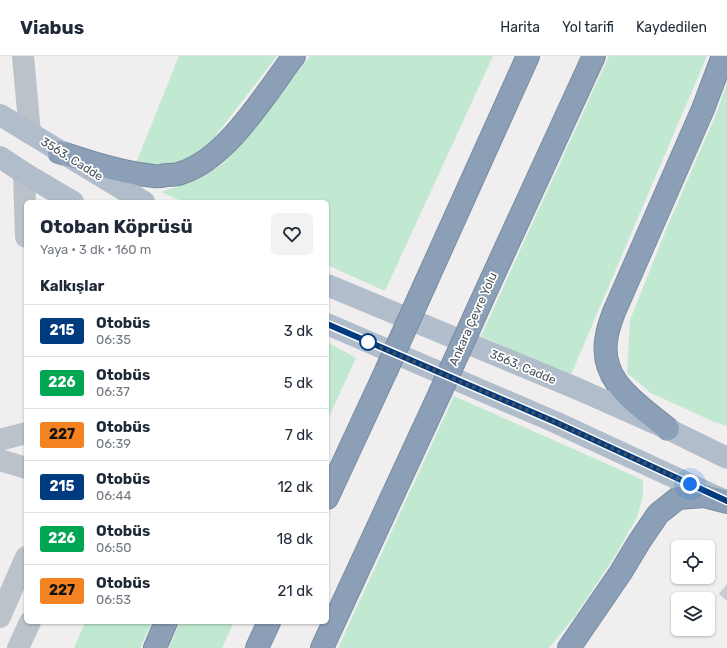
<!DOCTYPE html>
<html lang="tr">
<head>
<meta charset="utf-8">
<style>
	:root { --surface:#fff; --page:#f2f2f3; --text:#1f2937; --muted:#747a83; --line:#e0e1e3 }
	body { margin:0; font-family:Rubik,sans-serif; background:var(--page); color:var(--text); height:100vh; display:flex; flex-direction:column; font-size:15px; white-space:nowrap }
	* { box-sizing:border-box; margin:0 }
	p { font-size:13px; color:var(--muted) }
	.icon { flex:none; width:22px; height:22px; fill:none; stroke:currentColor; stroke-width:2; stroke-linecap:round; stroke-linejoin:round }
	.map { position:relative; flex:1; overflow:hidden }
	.panel { position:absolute; left:24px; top:144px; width:305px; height:424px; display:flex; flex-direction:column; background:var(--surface); border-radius:6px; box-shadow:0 1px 3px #0004 }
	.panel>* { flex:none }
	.badge { padding:0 8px; border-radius:3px; font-size:14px; line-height:26px }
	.buttons { position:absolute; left:671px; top:484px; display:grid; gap:8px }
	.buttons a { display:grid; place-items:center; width:44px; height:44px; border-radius:6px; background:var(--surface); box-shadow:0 1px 3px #0004; font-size:20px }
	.you { position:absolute; width:20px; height:20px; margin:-10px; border:3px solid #fff; border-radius:50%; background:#1a73e8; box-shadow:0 0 0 6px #1a73e833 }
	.map>.badge { position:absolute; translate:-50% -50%; box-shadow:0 0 0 2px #fff }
	h2 { padding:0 16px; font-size:15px; line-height:36px }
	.round { display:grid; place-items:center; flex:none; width:42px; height:42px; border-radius:6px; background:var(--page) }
	.head { display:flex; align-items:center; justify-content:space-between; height:68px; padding:0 16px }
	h1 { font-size:19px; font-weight:700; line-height:30px }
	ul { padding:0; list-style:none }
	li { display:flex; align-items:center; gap:12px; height:52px; padding:0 16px; border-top:1px solid var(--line) }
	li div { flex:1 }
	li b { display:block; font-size:15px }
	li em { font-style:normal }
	li .badge { min-width:44px; font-weight:700; text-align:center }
	header { display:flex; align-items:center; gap:24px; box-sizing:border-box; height:56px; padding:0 20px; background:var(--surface); border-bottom:1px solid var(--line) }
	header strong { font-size:19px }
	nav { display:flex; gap:22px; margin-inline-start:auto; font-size:14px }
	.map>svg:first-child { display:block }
</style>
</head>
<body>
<header>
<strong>Viabus</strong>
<nav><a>Harita</a><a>Yol tarifi</a><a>Kaydedilen</a></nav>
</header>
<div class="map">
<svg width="727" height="592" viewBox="0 0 727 592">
	<rect width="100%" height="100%" fill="#f0eeee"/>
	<path fill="#c1e9d1" d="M179,0H277L213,83L191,101L162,111L136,107Z
		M310,0H493L385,235L327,209V146H184L161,136L198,124L224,107L262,63Z
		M609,0H707L570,321L481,280Z
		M727,27V370L712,365L651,337L627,317L630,264L668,169L717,56Z
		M327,286L356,302L327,365Z
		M454,340L643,424V440L637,461L615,500L575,560L549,592H338Z
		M85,566H152L140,592H74Z
		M180,566H234L222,592H169Z"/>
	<path fill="#c9cad0" d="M727,528V545L719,538Z"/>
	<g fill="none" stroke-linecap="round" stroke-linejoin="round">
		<g stroke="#778ca3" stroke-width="24">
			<path id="highway" d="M59,96C90,106 122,117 154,120C158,121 162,120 166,119C171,119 177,119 181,117C227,103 266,37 294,0
				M426,226L528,0
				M481,246L594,0
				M668,373C638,348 597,325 607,279C608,272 611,264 614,256L703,53L723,0
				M327,442L386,315
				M155,592L166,566
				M257,592L269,566
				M322,592L440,337
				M569,592L621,516L639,486L658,458L678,442L704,440L727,446"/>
		</g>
		<path stroke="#bbc2c9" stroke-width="22" d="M23,0L30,77
			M24,117L26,181
			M0,384L26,377
			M0,404L26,412
			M0,561L26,501
			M18,592L30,566"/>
		<path stroke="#b1bdca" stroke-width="22" d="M0,59L144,146
			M0,101L24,117L73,146
			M327,229L578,333L668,373L727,402
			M327,268L555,366L719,442"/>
		<use href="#highway" stroke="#8ba0b7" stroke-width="22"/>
		<g stroke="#778ca3" stroke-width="24" stroke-linecap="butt">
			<path id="highway-bridge" d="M386,315L426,226
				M440,337L481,246"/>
		</g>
		<use href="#highway-bridge" stroke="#8ba0b7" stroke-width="22"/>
	</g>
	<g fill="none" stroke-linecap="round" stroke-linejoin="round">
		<g stroke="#fff" stroke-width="9">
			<path id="line" d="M327,268L555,366L727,445"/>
		</g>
		<use href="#line" stroke="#003b80" stroke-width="6"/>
		<path stroke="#485159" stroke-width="4" stroke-dasharray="0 7.2" d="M368,286L555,366L690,428"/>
	</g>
	<circle fill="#fff" stroke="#003b80" stroke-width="2" cx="368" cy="286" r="8"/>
	<g text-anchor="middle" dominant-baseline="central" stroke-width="3.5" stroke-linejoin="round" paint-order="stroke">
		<g font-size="12" fill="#485159" stroke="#fff">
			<text transform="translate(72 103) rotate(32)">3563. Cadde</text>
			<text transform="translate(473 263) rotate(-66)">Ankara Çevre Yolu</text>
			<text transform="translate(523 311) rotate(23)">3563. Cadde</text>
		</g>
	</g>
</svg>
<div class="buttons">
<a><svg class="icon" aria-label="locate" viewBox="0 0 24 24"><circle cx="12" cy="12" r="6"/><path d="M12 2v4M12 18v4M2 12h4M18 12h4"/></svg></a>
<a><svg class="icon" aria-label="layers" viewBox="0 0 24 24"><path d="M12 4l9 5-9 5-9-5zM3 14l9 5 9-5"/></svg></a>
</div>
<div class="you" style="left:690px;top:428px"></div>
<section class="panel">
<div class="head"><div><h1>Otoban Köprüsü</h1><p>Yaya · 3 dk · 160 m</p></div><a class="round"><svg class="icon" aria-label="heart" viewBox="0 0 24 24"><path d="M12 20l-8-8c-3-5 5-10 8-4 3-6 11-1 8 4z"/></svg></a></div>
<h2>Kalkışlar</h2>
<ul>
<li><span class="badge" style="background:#003b80;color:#fff">215</span><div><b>Otobüs</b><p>06:35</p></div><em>3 dk</em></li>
<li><span class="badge" style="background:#00a651;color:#fff">226</span><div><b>Otobüs</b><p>06:37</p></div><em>5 dk</em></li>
<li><span class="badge" style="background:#f58220;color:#111">227</span><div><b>Otobüs</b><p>06:39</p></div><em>7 dk</em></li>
<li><span class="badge" style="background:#003b80;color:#fff">215</span><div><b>Otobüs</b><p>06:44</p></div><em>12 dk</em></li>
<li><span class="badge" style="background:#00a651;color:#fff">226</span><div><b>Otobüs</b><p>06:50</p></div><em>18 dk</em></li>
<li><span class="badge" style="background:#f58220;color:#111">227</span><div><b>Otobüs</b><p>06:53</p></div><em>21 dk</em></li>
</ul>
</section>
</div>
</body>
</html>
